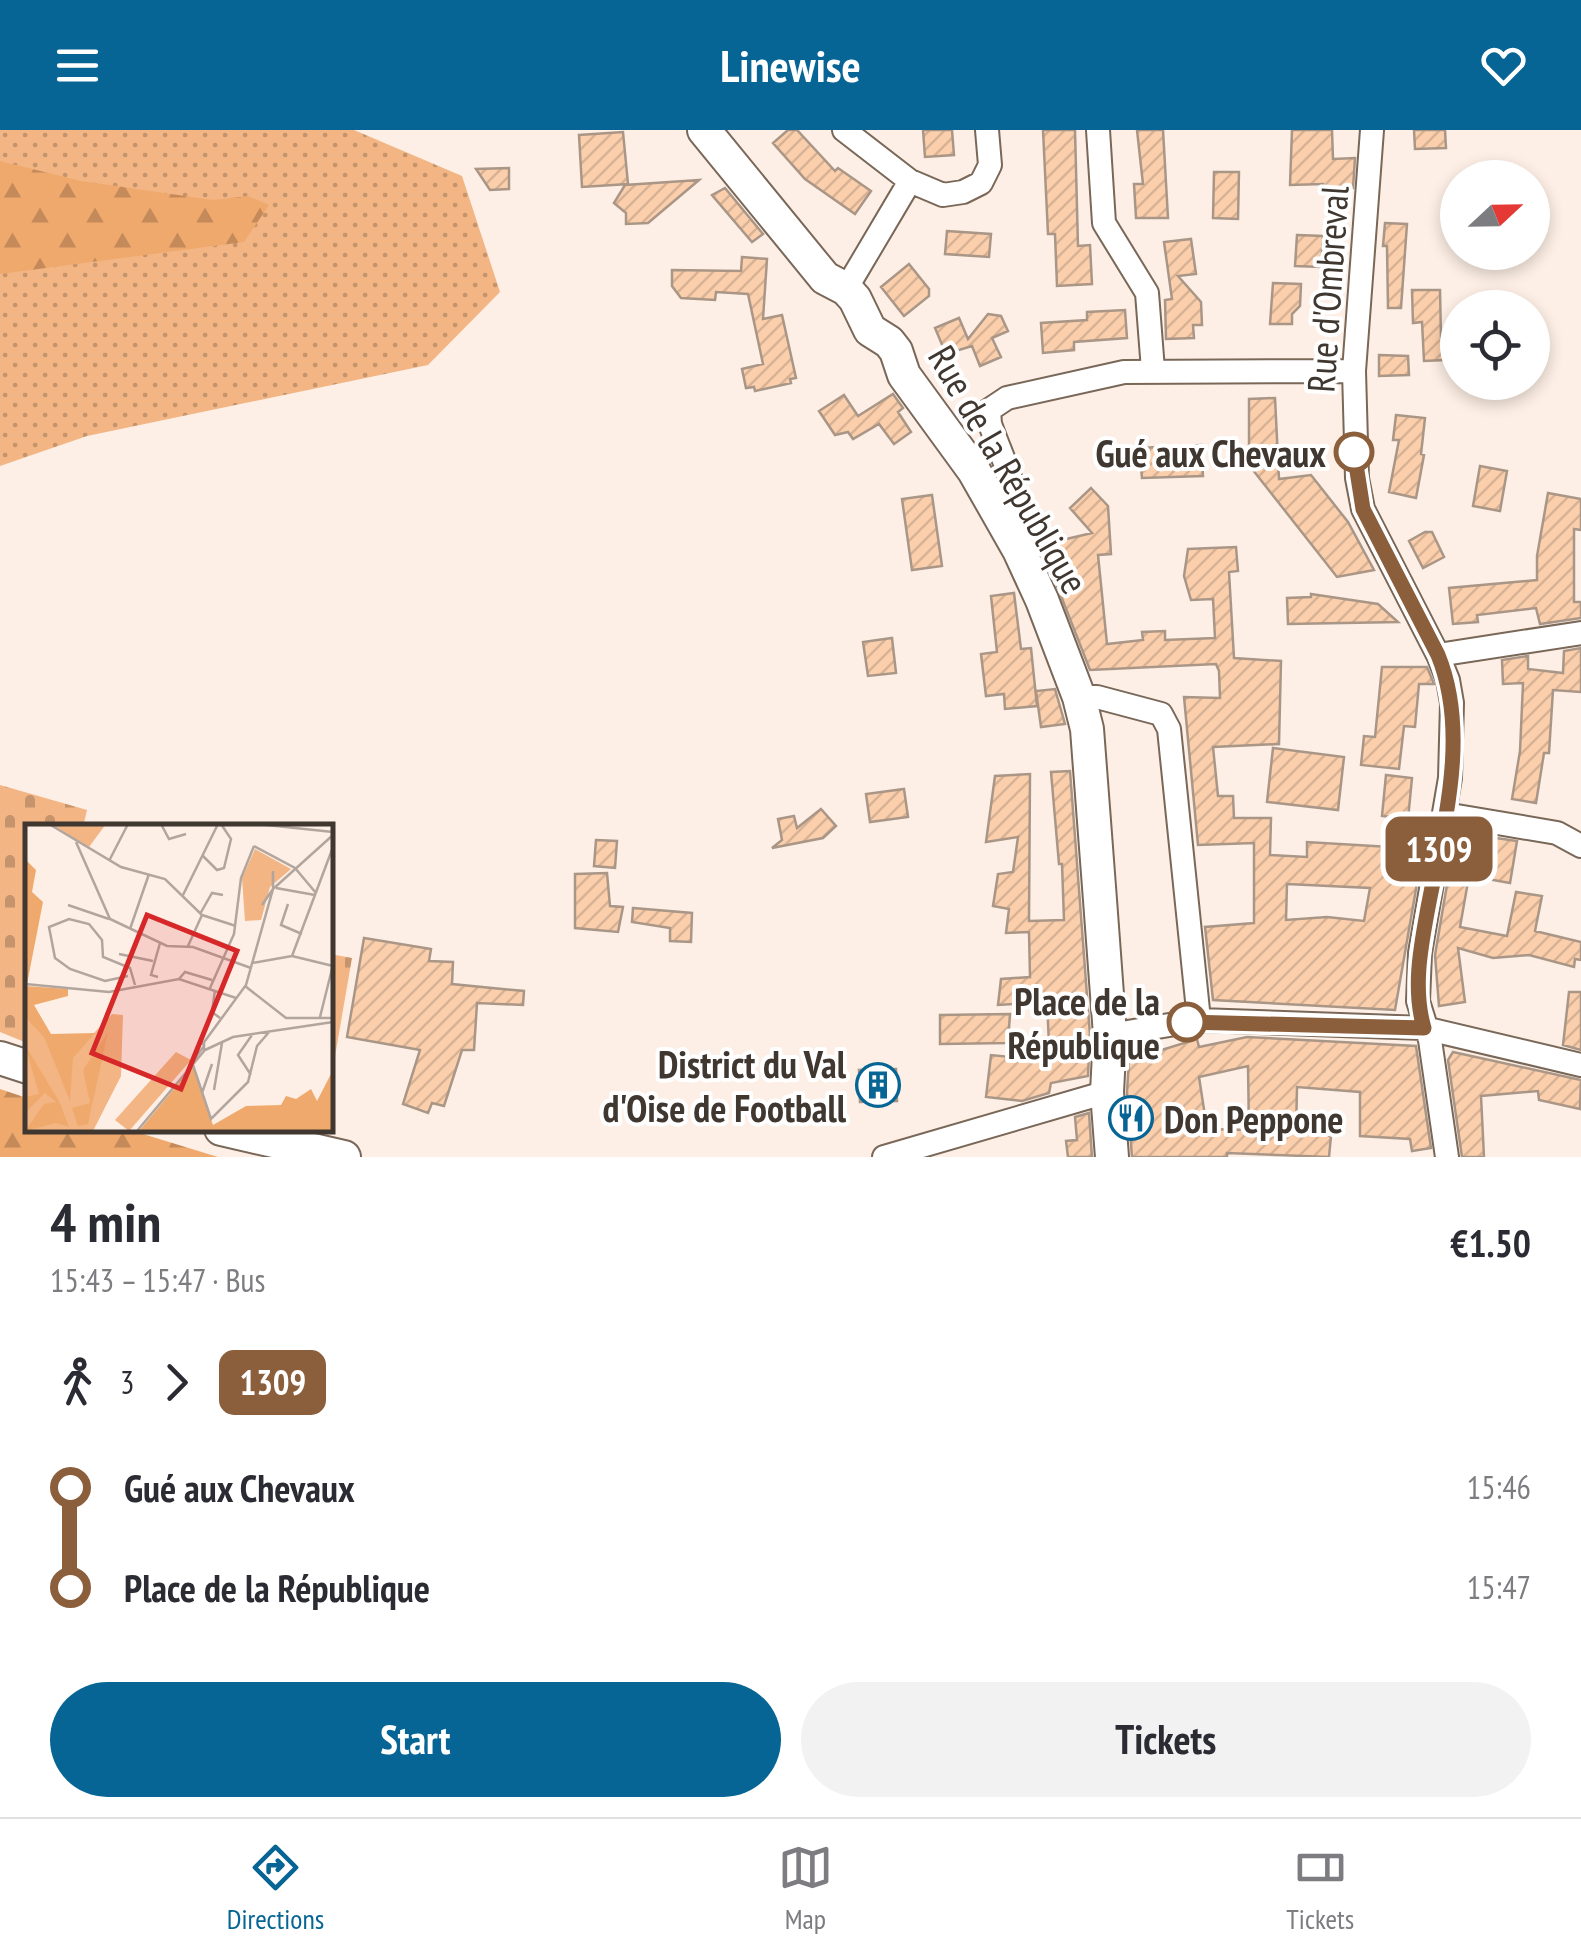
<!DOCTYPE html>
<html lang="en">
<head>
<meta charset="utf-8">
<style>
	:root { --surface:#fff; --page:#f2f2f3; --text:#2b2b33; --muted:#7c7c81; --line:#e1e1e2; --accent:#066594 }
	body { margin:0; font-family:"PT Sans Narrow",sans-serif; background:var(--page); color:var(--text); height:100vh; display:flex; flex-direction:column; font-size:38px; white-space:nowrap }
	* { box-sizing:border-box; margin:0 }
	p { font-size:32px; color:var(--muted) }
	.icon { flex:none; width:55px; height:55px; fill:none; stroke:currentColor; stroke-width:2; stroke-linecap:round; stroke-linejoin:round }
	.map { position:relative; height:1027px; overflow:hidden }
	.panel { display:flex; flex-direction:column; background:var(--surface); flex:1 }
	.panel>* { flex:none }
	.badge { padding:0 20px; border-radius:15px; font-size:35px; line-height:65px }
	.needle { width:65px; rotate:68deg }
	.buttons { position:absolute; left:1440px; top:30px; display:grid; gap:20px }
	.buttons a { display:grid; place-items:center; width:110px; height:110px; border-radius:50%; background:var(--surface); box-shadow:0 5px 15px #0003; font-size:50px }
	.map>.badge { position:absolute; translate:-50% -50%; box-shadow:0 0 0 5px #fff }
	.legs { display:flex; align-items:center; gap:15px; height:110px; padding:0 50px; font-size:32px }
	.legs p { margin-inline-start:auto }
	.summary { display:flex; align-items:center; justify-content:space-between; height:170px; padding:0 50px }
	h1 { font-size:55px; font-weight:800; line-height:75px }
	.primary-button { display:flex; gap:20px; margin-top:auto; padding:20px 50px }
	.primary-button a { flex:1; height:115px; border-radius:60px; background:var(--accent); color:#fff; font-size:40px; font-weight:800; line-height:115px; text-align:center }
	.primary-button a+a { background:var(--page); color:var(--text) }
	ul { padding:0 50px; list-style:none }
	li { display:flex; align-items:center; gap:35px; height:100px; font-size:38px }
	li i { display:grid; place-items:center; width:15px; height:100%; margin:0 12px; background:currentColor }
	li i::after { content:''; width:25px; height:25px; margin:-12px; border:8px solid; border-radius:50%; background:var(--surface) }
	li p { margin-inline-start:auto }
	li:first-child i { background:linear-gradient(#0000 50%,currentColor 0) }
	li:last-child i { background:linear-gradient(currentColor 50%,#0000 0) }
	header { display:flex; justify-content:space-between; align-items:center; height:130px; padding:0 50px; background:var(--accent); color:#fff; font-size:45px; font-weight:800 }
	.tab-bar { display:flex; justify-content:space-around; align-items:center; height:140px; border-top:2px solid var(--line); background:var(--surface); font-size:28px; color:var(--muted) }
	.tab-bar a { display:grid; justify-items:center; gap:5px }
	.tab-bar .on { color:var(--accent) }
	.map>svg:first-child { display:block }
</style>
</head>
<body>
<header><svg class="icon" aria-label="menu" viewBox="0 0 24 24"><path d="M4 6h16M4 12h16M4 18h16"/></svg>Linewise<svg class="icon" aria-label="heart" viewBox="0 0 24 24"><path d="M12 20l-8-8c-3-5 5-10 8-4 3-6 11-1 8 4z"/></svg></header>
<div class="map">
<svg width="1581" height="1027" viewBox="0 0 1581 1027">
	<defs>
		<pattern id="grass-dots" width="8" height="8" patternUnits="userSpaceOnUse" patternTransform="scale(2.5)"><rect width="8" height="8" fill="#f2b583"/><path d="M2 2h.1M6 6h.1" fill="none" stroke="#c5946c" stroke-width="1.8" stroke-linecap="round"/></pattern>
		<pattern id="forest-firs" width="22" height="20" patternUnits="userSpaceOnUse" patternTransform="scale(2.5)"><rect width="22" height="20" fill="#f0a96d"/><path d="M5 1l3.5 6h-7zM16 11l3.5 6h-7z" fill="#c48a5a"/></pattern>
		<pattern id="cemetery-stones" width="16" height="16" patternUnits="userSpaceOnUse" patternTransform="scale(2.5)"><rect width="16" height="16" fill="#f2b583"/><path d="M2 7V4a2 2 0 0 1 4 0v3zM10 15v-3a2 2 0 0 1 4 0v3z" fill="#c5946c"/></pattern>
		<pattern id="building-hatch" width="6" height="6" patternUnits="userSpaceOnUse" patternTransform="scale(2.5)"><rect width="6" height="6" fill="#fbcfac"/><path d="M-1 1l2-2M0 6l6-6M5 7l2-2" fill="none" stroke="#d8b294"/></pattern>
	</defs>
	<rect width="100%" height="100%" fill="#fdefe5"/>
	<path fill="url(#grass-dots)" d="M0,0H354L462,46L500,162L428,235L87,306L0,336Z"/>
	<path fill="url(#forest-firs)" d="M0,31L81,51L213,70L248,66L269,75L244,112L0,144Z
		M0,959L27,968L28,999L130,1000L218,1027H0Z"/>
	<path fill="url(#cemetery-stones)" d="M0,655L87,680L83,697H28L27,913L0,902Z
		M330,824L352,828L330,955Z"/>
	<path fill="url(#building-hatch)" stroke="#aa9686" stroke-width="2.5" fill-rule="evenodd" d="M788,0H797L835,41L838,38L871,61L855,84L805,49L773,13Z
		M923,0H952L954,25L925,27Z
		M1043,0H1075L1078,116L1090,115L1092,154L1057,156L1055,104H1048Z
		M1137,0H1163L1168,88H1136L1134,54H1143Z
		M1292,0H1332L1333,29L1355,28L1353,58H1323V54L1290,55Z
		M1414,0H1445L1446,18L1415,19Z
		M623,2L628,54L582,57L579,5Z
		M509,38V59L490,60L476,39Z
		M1214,42H1239L1238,89L1213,88Z
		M699,50L648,93L626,94V83L614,73L625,55Z
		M725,58L763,104L752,112L712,65Z
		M1385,93L1407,94L1401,178H1388L1387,116H1383Z
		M947,101L991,104L989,127L945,124Z
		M1297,105L1323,106L1321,137L1295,136Z
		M1191,109L1196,144L1178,146L1201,172L1202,195H1193L1194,208L1166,209L1165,170L1172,169L1164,112Z
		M742,127L767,129L763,189L782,185L796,248L790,249L791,253L755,261L754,257L746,258L742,239L763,234L748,164L716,162L715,170L681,168L672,156V140L741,141Z
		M909,134L929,159V166L904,186L881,157Z
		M1273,153L1301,154L1300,176L1292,184V194H1270Z
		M1412,160H1440L1441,207H1458V222L1444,223L1445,230L1424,231L1422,192L1413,193Z
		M1125,180L1127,208L1074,212V220L1043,223L1041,193L1087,190V182Z
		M988,184L1001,186L1008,201L992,208L1001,227L980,236L972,216L946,224L935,198L959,188L968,209Z
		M1379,225L1408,226L1409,245L1379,246Z
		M893,264L903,278L898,282L911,302L894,314L879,294L853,309L848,302L835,305L819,281L844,265L858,286Z
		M1275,268L1279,349L1311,345L1348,392L1374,440L1337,447L1249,335V269Z
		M1396,285L1425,288L1421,324L1424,325L1416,368L1389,362L1399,310H1393Z
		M1201,315L1203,346L1142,348L1139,318Z
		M1480,336L1507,341L1500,381L1473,376Z
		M1091,358L1108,376L1111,424L1098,425L1107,514L1143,510L1142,502L1165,501V510L1215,508L1213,469L1191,470L1184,446L1188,419L1236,417L1238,441L1229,442L1234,528L1281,531L1279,614L1213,617L1218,666H1233L1234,688H1271L1270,725L1307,727V712L1423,719L1395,880L1213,870L1205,797L1254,793V713L1198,715L1184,567L1220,568L1219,541L1216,534L1090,540L1041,415L1092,403L1070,378ZM1287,754L1370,758L1364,791L1327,787L1286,790Z
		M1548,363L1581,369V400L1574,399V472H1581V488L1540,494L1536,478L1477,485L1478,492L1453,494L1449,458L1537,450V426Z
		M932,365L942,436L912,440L902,369Z
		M1425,402H1432L1444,427L1423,438L1409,411Z
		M1014,463L1021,519L1031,518L1037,576L1005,579L1004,564L986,566L981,524L997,522L991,466Z
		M1311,464L1378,474L1398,492L1288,494L1287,468L1311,467Z
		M892,508L896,543L868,546L863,512Z
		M1581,518V562L1553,560L1549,623H1544L1536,673L1512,669L1520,621L1523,553L1503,554L1502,530L1528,526V539L1563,543L1564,521Z
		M1382,537H1427L1434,554H1419L1415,597L1404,596L1399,639L1361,635L1364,606L1375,607Z
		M1055,559L1065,594L1041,597L1036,561Z
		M1273,618L1344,627L1338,680L1267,672Z
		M1070,641L1090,905L1088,946L1051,953L1049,963L1022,971L986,967L991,925L1039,930L1042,914H1049L1047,872L998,875L1001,849L1030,847L1029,802L1006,803L1009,779L993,776L998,744L1013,742L1018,707L986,712L995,646L1030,644L1029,791L1064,790L1062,734H1059L1051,642Z
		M1386,645L1412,648L1408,689L1382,686Z
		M904,659L908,687L870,692L866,664Z
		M821,679L836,696L823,708L772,718L782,710L778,689L794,686L797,698Z
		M1489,707L1517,711L1510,753L1482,748Z
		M596,710L617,711L615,738L594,736Z
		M607,743L610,776L623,777L618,802L575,798V744Z
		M1449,743L1469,746L1460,797L1507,806L1516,762L1542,766L1535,801L1581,812V830L1575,829L1574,837L1529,825L1493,828L1458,818L1465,872L1439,876L1435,825Z
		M633,778L692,783L691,812L670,811V798L632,792Z
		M364,808L431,819L429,831L453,832L452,854L524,861L523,875L477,873L474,920H462L444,976L432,973L428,983L403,974L420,920L347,907Z
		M1569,862H1581V920L1563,915Z
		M1010,884L1008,913L940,914V885Z
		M1247,907L1416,916L1431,1018L1412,1021L1410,1009L1360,1006V962L1297,957L1296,1004L1331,1006L1329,1027L1227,1023V1027H1132L1127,962L1129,930L1197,909L1199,917ZM1248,936L1249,1000L1207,999L1199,947Z
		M1453,922L1581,950L1580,979L1539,970L1538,961L1481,966L1484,1027H1462L1448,930Z
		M896,939L897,971L860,972L859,940Z
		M1089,983L1092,1027H1068L1066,1011L1077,1010L1075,987Z"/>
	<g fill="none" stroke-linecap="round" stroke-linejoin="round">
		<g stroke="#796758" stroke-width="26">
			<path id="street" d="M844,0L910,51
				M1098,0L1104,93L1147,163L1153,240
				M1372,0L1354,241L1357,348L1363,379L1438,525L1448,550L1452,573L1450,648L1420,823L1418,871L1430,910L1447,1027
				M846,159L910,51L943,65L963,62L981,53L990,35L987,0
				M1019,420C1028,377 1004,334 990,294L989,280L1007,268L1124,242L1354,241
				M1438,525L1581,503
				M1079,567H1097L1161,584L1169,599L1199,890
				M1445,684L1557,703L1581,716
				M1110,905L1199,890L1424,898L1581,935
				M884,1027L1107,962"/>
		</g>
		<g stroke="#796758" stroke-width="36">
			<path id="secondary" d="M704,0L825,148L846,159L855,169L870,200L889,212L896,221L904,245L974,341L1019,420L1042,470L1079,567L1087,599L1100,770L1110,905L1107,962L1112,1027
				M0,928L28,937
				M221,999L344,1027"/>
		</g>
		<use href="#street" stroke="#fff" stroke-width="22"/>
		<use href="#secondary" stroke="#fff" stroke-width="32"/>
	</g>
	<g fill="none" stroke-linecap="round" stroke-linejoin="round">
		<g stroke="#fff" stroke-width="22">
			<path id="line-1" d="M1187,892L1424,898C1413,860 1420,821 1427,783C1442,701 1471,606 1438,525L1363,379L1354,322"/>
		</g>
		<use href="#line-1" stroke="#8b5e3c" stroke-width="15"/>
	</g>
	<defs>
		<g id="building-ring" transform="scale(2.25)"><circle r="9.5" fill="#fff" stroke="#066594" stroke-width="1.5"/><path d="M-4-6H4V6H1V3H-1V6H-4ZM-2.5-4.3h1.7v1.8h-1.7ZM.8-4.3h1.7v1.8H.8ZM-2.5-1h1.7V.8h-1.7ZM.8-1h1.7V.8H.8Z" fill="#066594"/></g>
		<g id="restaurant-ring" transform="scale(2.25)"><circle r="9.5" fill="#fff" stroke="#066594" stroke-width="1.5"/><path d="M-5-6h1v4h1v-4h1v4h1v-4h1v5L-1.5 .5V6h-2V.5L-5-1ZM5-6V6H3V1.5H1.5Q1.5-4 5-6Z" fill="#066594"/></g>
	</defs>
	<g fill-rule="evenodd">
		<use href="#building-ring" x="878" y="955"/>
		<use href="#restaurant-ring" x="1131" y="988"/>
	</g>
	<g fill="#fff" stroke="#8b5e3c" stroke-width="5">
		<circle cx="1354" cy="322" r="18"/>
		<circle cx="1187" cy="892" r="18"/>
	</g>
	<g text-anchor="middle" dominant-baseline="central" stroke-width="8" stroke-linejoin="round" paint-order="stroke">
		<g font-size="38" fill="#3f3730" stroke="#fff">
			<text transform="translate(1327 159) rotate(-86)">Rue d'Ombreval</text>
			<text transform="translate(1009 339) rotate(60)">Rue de la République</text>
		</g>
		<g font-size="38" font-weight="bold" fill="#3f3730" stroke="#fff" text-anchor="end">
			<text x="1326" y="322">Gué aux Chevaux</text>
			<text x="1160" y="870">Place de la<tspan x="1160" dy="44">République</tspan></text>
		</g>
		<g font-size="38" font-weight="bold" fill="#3f3730" stroke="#fff" text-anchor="end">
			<text x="846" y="933">District du Val<tspan x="846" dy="44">d'Oise de Football</tspan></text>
			<text x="1164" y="988" text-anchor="start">Don Peppone</text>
		</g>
	</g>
	<g transform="translate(25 694)">
		<rect width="308" height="308" fill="#fdefe5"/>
		<path d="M0,167L31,225L52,227L87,190L98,191L96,252L68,307H0Z" fill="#f2b583"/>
		<path d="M0,35L11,46L7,68L18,78L2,160ZM0,162L43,165V172L9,181L26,210L70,209L48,234L45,277L19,213L0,193ZM83,208L63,300L53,302L47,284L65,279L58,246ZM0,221L34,277L44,303L31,299L0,307L19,280L31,278L20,269L0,289V273L14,270ZM168,242L188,301L221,282L256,281L261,272L271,275L286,265L292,277L307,248V307H114Z" fill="#f0a96d"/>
		<path d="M151,228L166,236L104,307L90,296Z" fill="#f2b583"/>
		<path d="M26,0H81L64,23ZM230,25L266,45L245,63L236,96L220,97L217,54Z" fill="#f2b583"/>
		<path fill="none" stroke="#b1a59d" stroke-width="2.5" d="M24,0L96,43L140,55L177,91M136,0L144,15L161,10M232,0L308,8M51,18L85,95L142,122L168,123L226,144M229,22L270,44L291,69M178,32L192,46L199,44L206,15L196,0M84,37L103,0M251,64L290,71M158,71L193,0M263,80L256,101L277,110M43,81L84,95M237,81L248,65V47M175,90L187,69L198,71M177,91L211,102M105,105L124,50M163,122L177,91M94,130L128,137M267,132L308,23M267,132L308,142M227,139L267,132M103,152L80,157L45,145L30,134L24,103L44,95L64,100L77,116L78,133L105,144L110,161M133,153L126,151L135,119M154,155L160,148L187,156M0,160L84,168L154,155L211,174M220,162L261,194H306M185,164L209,110L216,54L229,22M190,166L187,188L195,194M295,193L308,141M177,221L221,161L248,65L308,11M180,226L208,213L308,198M168,241L186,295L223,258L232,222L245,207M226,251L213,231L227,211M189,266L197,219M177,269L187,240M112,307L179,227V222L164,242"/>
		<path fill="#d62828" fill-opacity="0.15" stroke="#d62828" stroke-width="5" d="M122,91L212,127L156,265L67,229Z"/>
		<rect width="308" height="308" fill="none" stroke="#3f3730" stroke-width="5"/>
	</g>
</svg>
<div class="buttons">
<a><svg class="needle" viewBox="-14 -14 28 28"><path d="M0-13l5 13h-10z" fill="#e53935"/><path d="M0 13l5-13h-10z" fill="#7c7c81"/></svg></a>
<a><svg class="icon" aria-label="locate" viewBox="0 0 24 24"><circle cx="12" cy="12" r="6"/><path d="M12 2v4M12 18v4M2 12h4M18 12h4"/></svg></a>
</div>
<b class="badge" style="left:1439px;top:719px;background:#8b5e3c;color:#fff">1309</b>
</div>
<section class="panel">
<div class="summary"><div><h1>4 min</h1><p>15:43 – 15:47 · Bus</p></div><b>€1.50</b></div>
<div class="legs"><svg class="icon" aria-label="walk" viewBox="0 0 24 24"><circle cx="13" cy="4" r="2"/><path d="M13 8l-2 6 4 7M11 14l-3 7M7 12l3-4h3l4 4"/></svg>3<svg class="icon" aria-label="forward" viewBox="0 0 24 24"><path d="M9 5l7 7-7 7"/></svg><b class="badge" style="background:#8b5e3c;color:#fff">1309</b></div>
<ul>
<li><i style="color:#8b5e3c"></i><b>Gué aux Chevaux</b><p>15:46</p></li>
<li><i style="color:#8b5e3c"></i><b>Place de la République</b><p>15:47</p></li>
</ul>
<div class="primary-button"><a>Start</a><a>Tickets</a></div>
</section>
<nav class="tab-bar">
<a class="on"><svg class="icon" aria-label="directions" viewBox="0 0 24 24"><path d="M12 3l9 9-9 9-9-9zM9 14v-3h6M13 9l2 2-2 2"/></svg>Directions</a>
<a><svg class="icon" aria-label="map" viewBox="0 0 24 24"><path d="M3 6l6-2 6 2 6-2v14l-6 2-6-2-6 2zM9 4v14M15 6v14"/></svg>Map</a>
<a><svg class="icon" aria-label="tickets" viewBox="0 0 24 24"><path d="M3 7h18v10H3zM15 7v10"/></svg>Tickets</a>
</nav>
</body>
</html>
